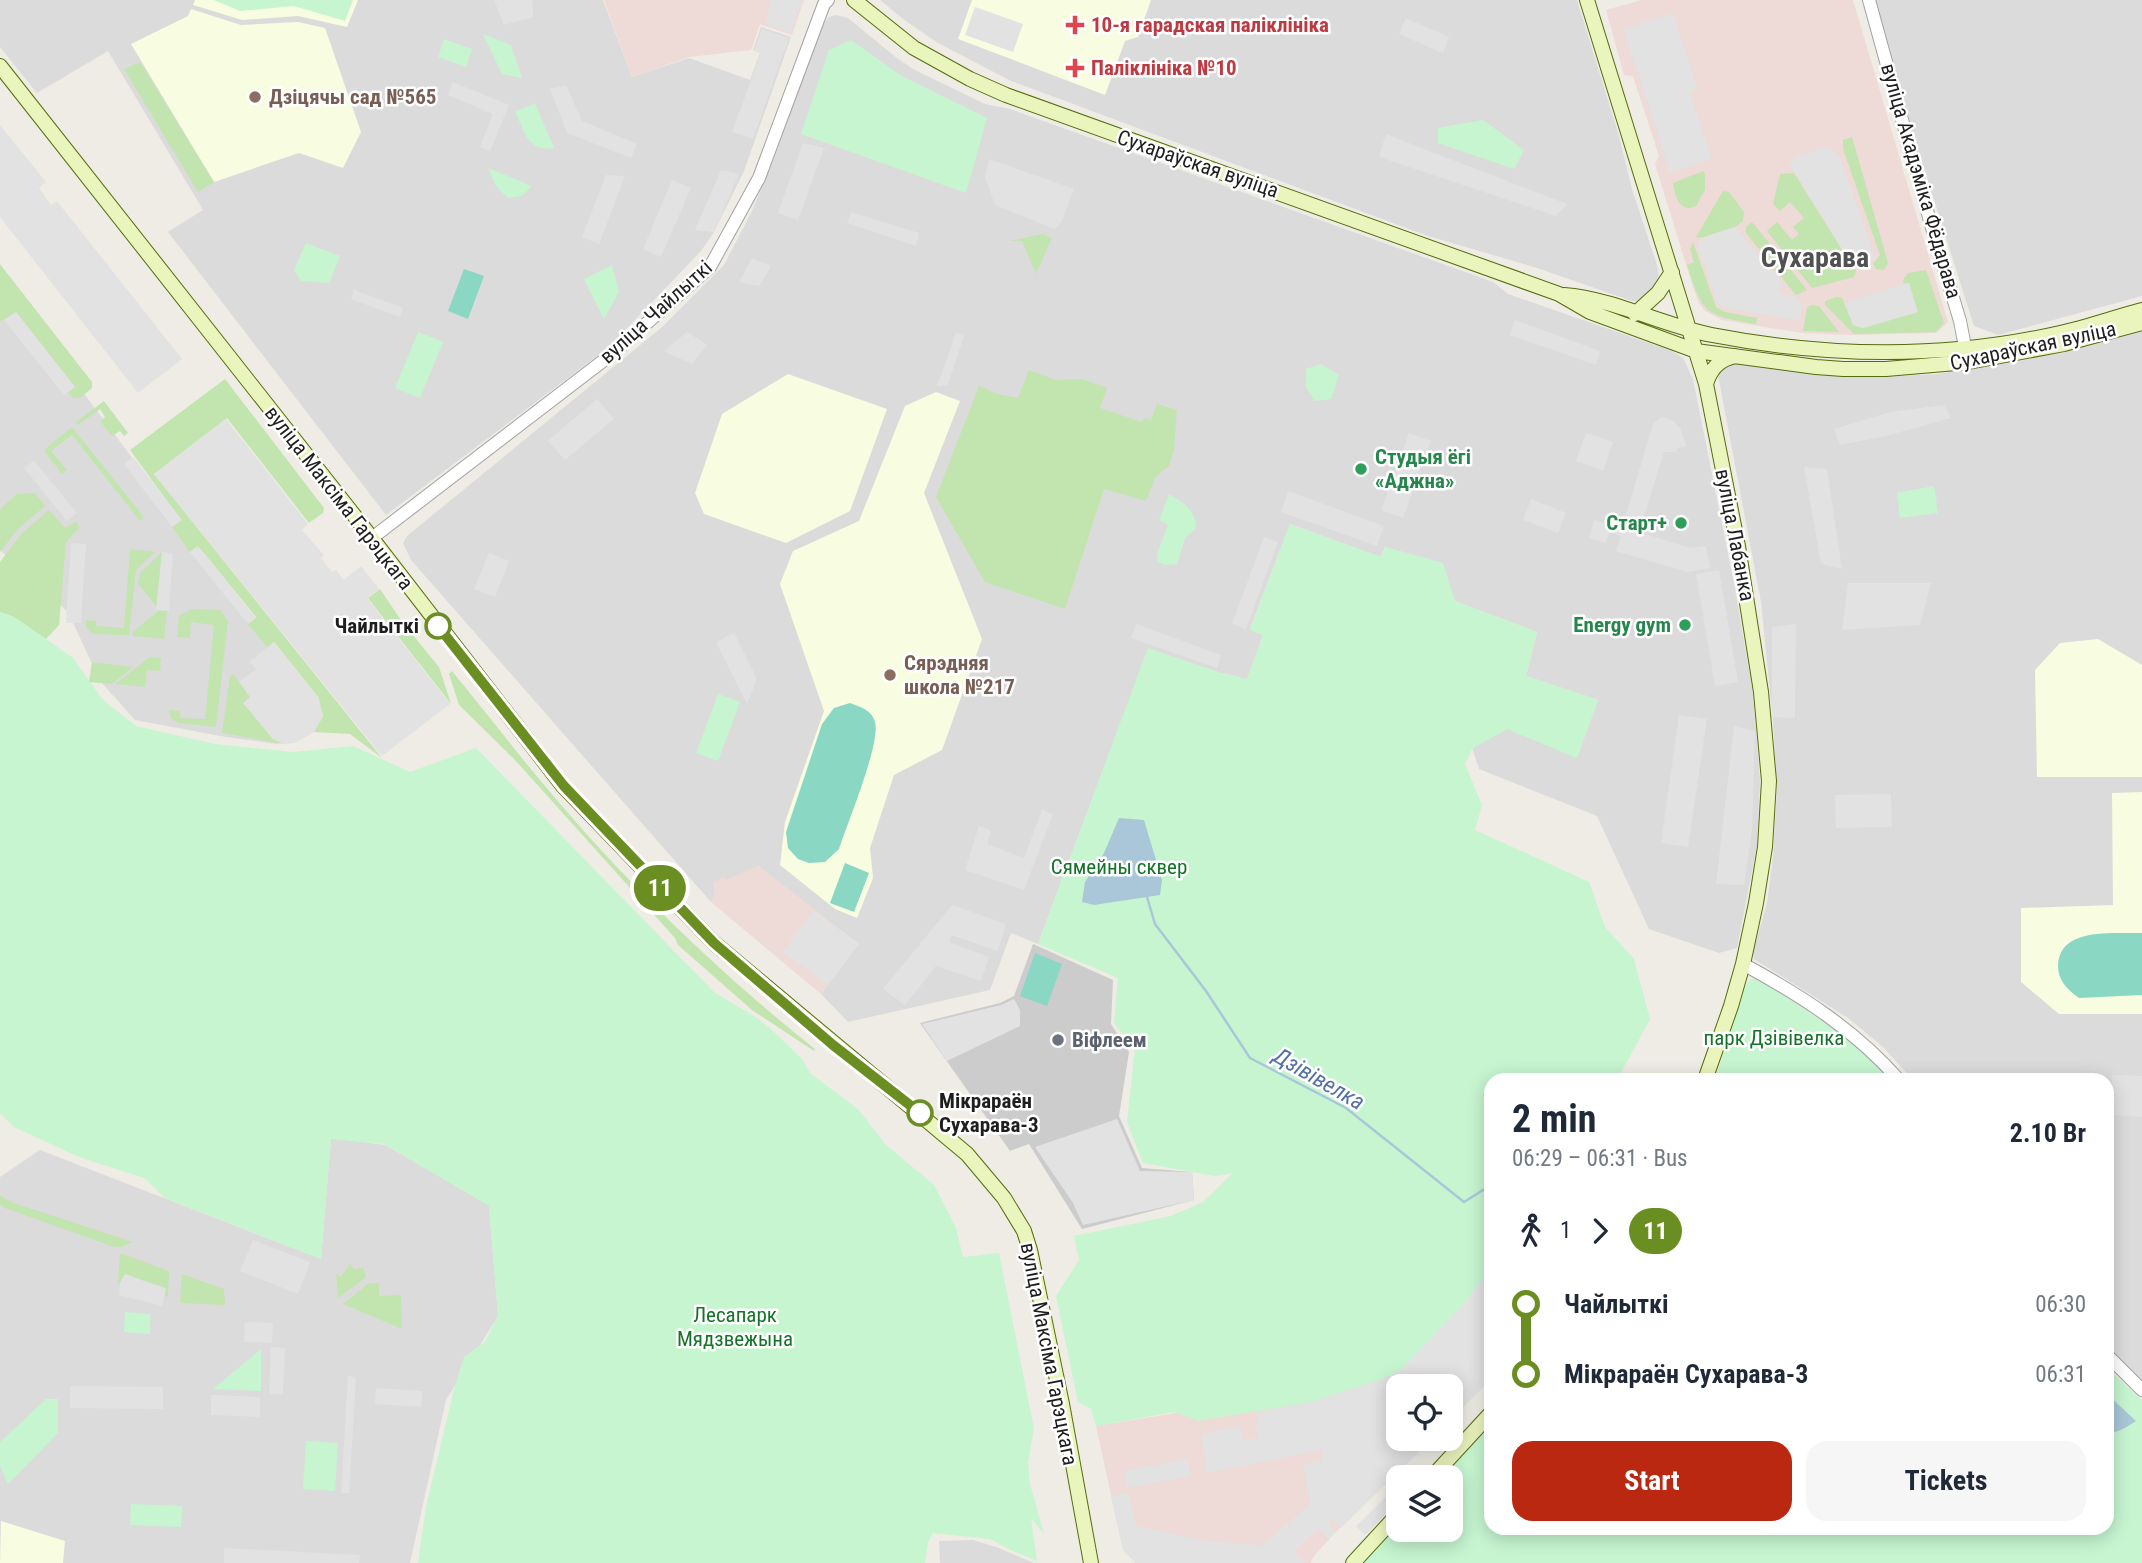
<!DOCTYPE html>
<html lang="en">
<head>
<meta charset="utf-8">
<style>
	:root { --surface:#fff; --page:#f6f6f7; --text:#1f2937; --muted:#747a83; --accent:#bb2811 }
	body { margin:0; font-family:"Roboto Condensed",sans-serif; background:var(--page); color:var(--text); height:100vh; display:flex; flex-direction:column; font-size:26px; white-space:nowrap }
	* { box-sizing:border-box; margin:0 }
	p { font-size:23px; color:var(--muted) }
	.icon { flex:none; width:38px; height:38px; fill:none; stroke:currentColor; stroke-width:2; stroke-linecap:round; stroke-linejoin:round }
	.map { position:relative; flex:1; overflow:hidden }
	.details { position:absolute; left:1484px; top:1073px; width:630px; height:462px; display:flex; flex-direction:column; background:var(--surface); border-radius:21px; box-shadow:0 4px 18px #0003 }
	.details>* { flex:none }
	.badge { padding:0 14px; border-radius:23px; font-size:24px; line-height:46px }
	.tools { position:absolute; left:1386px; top:1374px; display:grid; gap:14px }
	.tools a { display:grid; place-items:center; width:77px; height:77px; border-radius:14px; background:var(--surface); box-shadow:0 4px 18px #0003; font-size:35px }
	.map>.badge { position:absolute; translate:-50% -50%; box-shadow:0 0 0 4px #fff }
	.legs { display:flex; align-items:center; gap:10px; height:77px; padding:0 28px; font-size:23px }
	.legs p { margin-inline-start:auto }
	.summary { display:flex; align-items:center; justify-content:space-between; height:119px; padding:0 28px }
	h1 { font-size:38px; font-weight:700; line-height:52px }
	.primary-button { display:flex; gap:14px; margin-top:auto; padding:14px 28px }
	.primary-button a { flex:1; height:80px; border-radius:21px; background:var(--accent); color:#fff; font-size:28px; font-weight:700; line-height:80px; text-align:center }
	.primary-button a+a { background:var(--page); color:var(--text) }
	ul { padding:0 28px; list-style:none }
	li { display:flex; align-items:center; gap:24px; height:70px; font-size:26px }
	li i { display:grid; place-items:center; width:10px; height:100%; margin:0 9px; background:currentColor }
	li i::after { content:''; width:18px; height:18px; margin:-9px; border:5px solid; border-radius:50%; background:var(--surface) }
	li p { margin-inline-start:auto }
	li:first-child i { background:linear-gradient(#0000 50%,currentColor 0) }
	li:last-child i { background:linear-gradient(currentColor 50%,#0000 0) }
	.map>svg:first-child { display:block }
</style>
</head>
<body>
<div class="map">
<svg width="2142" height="1563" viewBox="0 0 2142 1563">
	<rect width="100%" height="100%" fill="#eeece5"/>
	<path fill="#dcdbdb" d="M0,0H603L632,77L689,58L750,80L760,53L753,50L761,27L791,37L744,171L714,232L701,251L609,347L386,515L168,232L203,210L108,51L37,93L0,47Z
		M880,0H1577L1619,136L1632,189L1658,268L1659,284L1642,301H1632L1537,268L1425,235L1011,81L938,43L903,19Z
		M1871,0H2142V296L1998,335L1974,326Z
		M835,15L848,18L898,59L915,70L985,104L1010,109L1493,282L1508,294L1672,351L1683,358L1693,379L1735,589L1753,693L1760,781L1757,846L1737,948L1719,953L1649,929L1597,816L1479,769L1472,748L1507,729L1577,757L1598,700L1526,676L1537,632L1455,601L1385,547L1381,557L1290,524L1250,629L1263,635L1247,679L1221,673L1148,649L1038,944L1011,933L990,990L848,1022L821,994L858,944L758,866L726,881L714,882V897L711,902L411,560L403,543L407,536L661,328L724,265L752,211L774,159L821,27L829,17Z
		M0,281L322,712L317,729L303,736L277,744L226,737L135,720L100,681L68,612L0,550Z
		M2142,329V1384L2107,1348V1080H1913L1883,1047L1848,1018L1754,959L1753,952L1767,903L1773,858L1777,790L1773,721L1761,602L1718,375L1720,369L1734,362L1844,376L1882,377L1938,374L2025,360Z
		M331,1138L385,1145L489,1205L498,1316L446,1400L410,1563H0V1177L40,1150L321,1259Z
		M973,1540L996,1547L1034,1563H940L939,1541Z"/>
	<path fill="#eedad6" d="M604,0H804L792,35L760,24L751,50L689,57L632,77Z
		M1642,0H1853L1948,322L1936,333L1849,335L1802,333L1722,320L1705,311L1699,303L1694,290L1655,164L1659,156L1633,76L1624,75L1606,10Z
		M758,866L859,944L821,994L711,902L714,897V882L724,877L726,880Z
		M1380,1380L1398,1438L1422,1439L1427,1444L1336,1532L1314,1556L1310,1563H1136L1123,1550L1096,1426Z"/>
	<path fill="#f8fce0" d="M195,0H358L347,27L298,16L242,20L193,5Z
		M972,0H1151L1138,37L1125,41L1105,95L958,39Z
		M191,9L241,25L298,22L325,28L361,132L343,168L299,153L214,182L131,44L188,16Z
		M788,374L887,409L850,511L786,543L704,514L695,493L722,414Z
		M936,392L960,401L924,493L982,639L942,750L894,775L870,848L873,878L857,918L835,909L780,865L785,822L824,711L780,584L793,551L859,521L905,406Z
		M2098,639L2142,665V777H2037L2035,670L2060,643Z
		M2142,792V1014H2059L2021,982V908L2113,905L2112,793Z
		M1,1521L65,1541L63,1563H0Z"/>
	<path fill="#ccc" d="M1033,944L1113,980L1111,1024L1129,1052L1119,1116L1142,1168L1192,1172L1194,1200L1082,1229L1029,1144L1010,1151L920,1023L1000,1003L1014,996Z"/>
	<path fill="#c2e4af" d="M140,62L214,182L198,192L124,69Z
		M1852,137L1888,263L1884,270L1876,269L1873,264L1880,255L1843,149V140Z
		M1703,171L1705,174V190L1696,206C1680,214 1675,196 1673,183Z
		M1794,173L1856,272L1854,277L1812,288L1767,231L1777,222L1792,240L1799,234L1793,227L1804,218L1790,202L1780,211L1773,204L1780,174Z
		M1723,191L1729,192L1744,212L1743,221L1735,227L1701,238L1696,237Z
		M1752,222L1807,290L1796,295L1746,233V227Z
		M1043,234L1052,238L1036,274L1022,241H1009Z
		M1693,242L1716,307L1725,312L1757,318L1756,324C1705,315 1703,315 1687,265L1694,262L1690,249Z
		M0,264L92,382V388L80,398H73L68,392L75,387L16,312L0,322Z
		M1926,270L1944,323L1936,332L1854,334L1825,305V301L1837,297L1842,298L1853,325L1863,328L1917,312L1908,283L1904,284L1903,280L1908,273Z
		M1811,305L1819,306L1839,332L1803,331L1807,308Z
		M1029,370L1056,380L1082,379L1107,388L1100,408L1142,422L1144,418L1151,420L1157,404L1177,410L1174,450L1169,466L1156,476L1146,501L1104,489L1065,609L985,582L936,497L979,386L997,394L1018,398Z
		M225,379L324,508L323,513L309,523L227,418L154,474L382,758L350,734L314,732L323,716L318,697L274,642L267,647L248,624L256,617L198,546L190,552L172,527L181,520L130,450Z
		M104,401L128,433L124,436L120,431L112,436L100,421L105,417L100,409L78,425L76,422Z
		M72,427L144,517L140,521L72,435L51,451L67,470L62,474L45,452L46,448Z
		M35,493L45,506L18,529L0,552V509L17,494Z
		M49,510L65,528L76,522L80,527L66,542L59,625L46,639L14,617L0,612V562L22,533Z
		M130,549L155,552L136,570L129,635L92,634L86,627V620L96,621V626L124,628Z
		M162,552L157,607L138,584L140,573Z
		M380,589L403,623L439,667L451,704L368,598Z
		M192,609L220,610L228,621L216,727L179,723L171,718L169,710L180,711V718L205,719L214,625L191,622L190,638L177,637L179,616Z
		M159,610L167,611L164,639L133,636V632Z
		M150,657L161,658L160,671L147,670L145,687L115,684Z
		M92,662L133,667L112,684L89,682Z
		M452,671C480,705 507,740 535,774C618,875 713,968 815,1049L814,1051L752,1010L678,945L675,938L516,761L459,705L449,674Z
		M233,674L251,697L243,703L273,739L284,744L222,733L230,676Z
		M0,1196L14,1203L133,1242L121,1247H114L5,1208L0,1205Z
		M120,1253L169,1271L168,1297L165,1296L166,1288L125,1274L120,1284H118Z
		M350,1264L354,1269L363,1268L366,1277L338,1298L336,1274L341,1277Z
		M182,1274L224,1289L225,1305L181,1303L180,1301Z
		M369,1283H379V1296L401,1295L402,1329L343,1304Z"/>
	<path fill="#c6f5d0" d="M214,0H353L345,21L294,6L240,11Z
		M483,34L511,45L522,78L502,74Z
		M444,39L472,49L466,67L438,57Z
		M851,40L900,75L987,118L966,193L801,134L829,50Z
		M535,103L554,148C527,152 526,133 515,112Z
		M1483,120L1524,150L1514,169L1438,143V128Z
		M488,168L532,186L522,196L508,198L496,186Z
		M306,243L340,256L329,283L301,281L294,270Z
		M612,265L619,292L604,319L584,279Z
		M418,332L443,342L420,398L395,388Z
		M1321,364L1339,375L1331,399L1315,401L1306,387V369Z
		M1934,486L1938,513L1900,518L1897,493Z
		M1169,494C1183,502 1196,510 1196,528L1185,538L1177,564L1165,565L1157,561L1158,551L1168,525L1159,520Z
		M1290,524L1381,557L1386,547L1443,563L1455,601L1537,632L1526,676L1598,700L1577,758L1507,729L1472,749L1465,764L1482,805L1475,830L1589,882L1605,927L1634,959L1650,1019L1617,1080H1491V1266L1466,1302L1400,1370L1380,1380L1311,1402L1199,1421L1174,1412L1096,1426L1091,1409L1078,1402L1056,1296L1079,1260L1074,1236L1171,1216L1203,1202L1233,1173L1215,1176L1143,1163L1127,1122L1135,1049L1114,1023L1118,978L1038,944L1148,648L1221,673L1247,679L1263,635L1250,630Z
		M0,612L14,617L73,658L102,699L136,726L215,744L293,752L353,746L410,772L476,748L714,992L757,1018L772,1030L802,1059L810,1073L858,1109L886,1145L934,1185L956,1228L963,1257L999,1253L1034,1429L1028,1462L1030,1484L1044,1534L1031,1518L1037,1561L1011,1550L990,1539L933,1533L928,1543L925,1563H418L426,1507L455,1385L464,1357L485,1342L498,1315L489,1206L384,1144L331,1139L321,1259L165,1198L144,1178L79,1157L14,1127L0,1113Z
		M718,694L740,702L718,761L696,753Z
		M1756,977L1854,1042L1891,1080H1715L1744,987L1750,980Z
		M125,1312L150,1314V1334L124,1332Z
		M261,1349V1391L213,1389Z
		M2107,1368L2142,1400V1563H1361L1398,1525V1530H1451V1477H1443L1491,1424V1528H2107Z
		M46,1399H58V1433L8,1484L0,1466V1442Z
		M306,1441L338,1443L335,1491L303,1489Z
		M131,1504L182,1506L181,1527L130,1525Z"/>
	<path fill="#8ad7c3" d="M464,269L484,276L468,319L448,311Z
		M850,703C860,707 872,710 875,722C881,743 847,824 839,849L825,862L809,863L798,859L788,848L786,832L822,724L834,708Z
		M845,863L869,873L854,912L830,903Z
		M2142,933V995L2079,998C2068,990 2058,981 2058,966C2059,926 2115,934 2142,933Z
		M1035,953L1062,964L1047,1006L1020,996Z"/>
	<path fill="#e2e2e2" d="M494,0H532L533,17L504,25Z
		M770,0H802L791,33L766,24Z
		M975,7L1023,24L1013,52L965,35Z
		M1673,13L1698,89L1690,92L1712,159L1670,173L1623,29Z
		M1406,18L1449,37L1443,53L1399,34Z
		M762,29L789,38L753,139L732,132L761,53L754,50Z
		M453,82L509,105L490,151L480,147L493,114L448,95Z
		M566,85L582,121L637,144L631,158L567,133L550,89Z
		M0,125L46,182L39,188L51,205L57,201L182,359L138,393L0,217Z
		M1386,134L1429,151L1567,204L1556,216L1379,157Z
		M803,143L824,148L798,220L778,213Z
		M1824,147L1833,150L1839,156L1876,259L1853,267L1790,165L1794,157Z
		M989,159L1074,189L1062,221L1055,229L995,205L985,177Z
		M721,170L739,174L714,232L695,230Z
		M606,175L625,176L599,244L582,237Z
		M672,180L691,188L661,257L643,249Z
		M851,212L919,233L916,246L847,223Z
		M1735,227L1782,282L1779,289L1781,293L1785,296H1796L1802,304L1800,321L1725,308L1718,304L1698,247L1699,241L1701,238Z
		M752,258L771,266L759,286L739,282Z
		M1909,283L1918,312L1863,328L1853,325L1845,302Z
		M354,290L403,308L400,317L351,299Z
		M16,312L75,387L64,395L4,320Z
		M1515,320L1600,351L1596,365L1510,335Z
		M687,332L707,345L692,364L664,351Z
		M956,333L964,336L950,378L947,385L937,386Z
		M597,399L614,419L565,460L548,441Z
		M1944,405L1951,418L1886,436L1840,445L1834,429L1890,412Z
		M1662,417L1673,421L1681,429L1686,446L1677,449L1676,452H1664L1639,532L1690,548L1706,546L1710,568L1687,572L1616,551L1621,536L1610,532L1606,543L1589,538L1594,520L1622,528L1653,424Z
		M226,419L308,524L302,530L324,555L321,558L332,572L336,570L344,580L361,566L379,589L367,598L450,704L382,756L154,474Z
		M1409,433L1431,441L1403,518L1381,510Z
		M1586,433L1613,442L1603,471L1576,461Z
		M133,457L182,520L172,527L124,464Z
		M34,461L77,513L67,521L24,468Z
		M1804,467L1827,469L1842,569L1821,564Z
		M1288,491L1384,526L1377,546L1281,512Z
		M1531,499L1566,513L1558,533L1523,520Z
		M1264,537L1278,542L1246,629L1232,624Z
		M71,543L86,544L81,623H66Z
		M198,546L256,618L248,624L190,552Z
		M162,552L173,554L169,611L156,610Z
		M489,553L509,561L495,597L474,589Z
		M1719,570L1738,682L1715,686L1696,574Z
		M1848,583H1931L1920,625L1842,630Z
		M1136,624L1221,655L1217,668L1131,638Z
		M1796,624L1795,718L1772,717V627Z
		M734,633L757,679L747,704L716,642Z
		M274,642L318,697L323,716L314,732L295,743L284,744L273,739L243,703L250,697L239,682L256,669L249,662Z
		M1679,715L1707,719L1688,847L1661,843Z
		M1734,726L1755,731L1752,830L1744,885L1716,884Z
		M1891,794L1892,827L1836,828L1835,795Z
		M1042,810L1053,814L1024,890L965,870L979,826L991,830L987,844L1024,858Z
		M952,905L1006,924L998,951L951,935L949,942L989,957L981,981L936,966L905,1005L883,989Z
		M813,910L859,944L828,985L783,952Z
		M1014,999L1020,1010V1026L947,1061L922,1024L1001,1005Z
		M2112,1075L2142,1076V1117L2114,1115Z
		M1117,1119L1140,1171L1192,1172L1194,1200L1083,1225L1073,1203L1035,1147Z
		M253,1240L310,1262L298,1294L240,1271Z
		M1491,1266V1379L1451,1420V1386H1398V1438L1422,1439L1427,1444L1341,1528L1332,1519L1328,1523L1336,1532L1329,1539L1318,1529L1294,1551L1306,1563H1136L1123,1550L1111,1496L1128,1493L1136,1526L1206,1541L1263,1545L1310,1504L1303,1465L1323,1461L1321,1450L1207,1473L1201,1434L1240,1426L1243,1440L1258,1438L1255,1421L1258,1420L1257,1412L1311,1402L1380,1380L1400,1370L1466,1302Z
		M125,1274L166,1289L162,1306L119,1295L120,1283Z
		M245,1322L273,1323L272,1343L244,1342Z
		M271,1347L285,1348L283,1394H269Z
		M348,1376L356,1377L349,1493H341Z
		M70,1386L163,1387V1409L70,1408Z
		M376,1388L422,1391L421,1407L375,1404Z
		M211,1395L260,1397V1417L211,1415Z
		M1187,1459L1191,1476L1127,1488L1124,1471Z
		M1398,1485V1502L1365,1535L1356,1526Z
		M224,1548L360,1555L359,1563H224Z"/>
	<path fill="#a9c7d8" d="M1119,818L1144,820L1162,880L1160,895L1094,905L1082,902L1085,882L1104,853Z
		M2107,1394L2136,1421C2126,1427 2119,1433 2107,1433Z"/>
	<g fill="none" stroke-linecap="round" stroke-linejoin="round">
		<path stroke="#a9c7d8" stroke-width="2.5" d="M1147,897L1155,924L1206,991L1250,1058L1346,1108L1464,1202L1491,1185"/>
		<g stroke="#a2a2a2" stroke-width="14">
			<path id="tertiary" d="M1869,0L1930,221L1960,321L1967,357
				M372,538L612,354L710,267L759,178L824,4L828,0
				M1743,964C1802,996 1855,1030 1899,1080
				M2107,1355L2142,1390"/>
		</g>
		<g stroke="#556c0e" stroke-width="16">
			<path id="secondary" d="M854,0L914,48L970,79L1006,95L1559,294L1590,312L1696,351L1816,367L1843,369H1886L1968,362L2064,344L2142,323
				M1587,0L1706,384L1738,546L1761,692L1769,781L1765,847L1756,903L1743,964L1731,1006L1705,1080
				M0,66L357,519L563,786L714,943L967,1154L1004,1198L1024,1231L1030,1250L1062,1404L1091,1563
				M1564,295C1614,299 1662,325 1712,335C1826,357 1946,359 2060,333C2088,327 2115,317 2142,310
				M1635,314L1658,293L1672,272
				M1706,384C1711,368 1719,360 1735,356
				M1432,1477L1491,1413
				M1353,1563L1398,1514"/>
		</g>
		<use href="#tertiary" stroke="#fff" stroke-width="12"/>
		<use href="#secondary" stroke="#eaf4bd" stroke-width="14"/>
	</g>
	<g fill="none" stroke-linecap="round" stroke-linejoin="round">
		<g stroke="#fff" stroke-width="16">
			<path id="line-1" d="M438,626L564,786L714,943L833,1045L920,1113"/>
		</g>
		<use href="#line-1" stroke="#6b8e23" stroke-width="10"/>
	</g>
	<g fill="#e0444e" stroke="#fff" stroke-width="2.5">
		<path d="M1071.5 14.5h7v7h7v7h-7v7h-7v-7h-7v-7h7z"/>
		<path d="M1071.5 57.5h7v7h7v7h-7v7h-7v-7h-7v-7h7z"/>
	</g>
	<g fill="#8d6e63" stroke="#fff" stroke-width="2.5">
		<circle cx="255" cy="97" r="7"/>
		<circle cx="890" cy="675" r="7"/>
	</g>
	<g fill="#2e9e5b" stroke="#fff" stroke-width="2.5">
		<circle cx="1361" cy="469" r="7"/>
		<circle cx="1681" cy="523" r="7"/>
		<circle cx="1685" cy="625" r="7"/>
	</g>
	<g fill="#fff" stroke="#6b8e23" stroke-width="3.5">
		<circle cx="438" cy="626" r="12"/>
		<circle cx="920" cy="1113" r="12"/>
	</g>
	<circle fill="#6b7280" stroke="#fff" stroke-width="2.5" cx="1058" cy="1040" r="7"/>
	<g text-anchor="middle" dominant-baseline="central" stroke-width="5" stroke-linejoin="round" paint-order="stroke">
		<g font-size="21" font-weight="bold" fill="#be3a42" stroke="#fff" text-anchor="start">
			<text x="1091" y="25">10-я гарадская паліклініка</text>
			<text x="1091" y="68">Паліклініка №10</text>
		</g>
		<g font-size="21" font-weight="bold" fill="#785e54" stroke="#fff" text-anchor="start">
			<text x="269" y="97">Дзіцячы сад №565</text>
			<text x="904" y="663">Сярэдняя<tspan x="904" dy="24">школа №217</tspan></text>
		</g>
		<g font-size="21" fill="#1e1e1e" stroke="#fff">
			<text transform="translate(1198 164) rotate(19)">Сухараўская вуліца</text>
			<text transform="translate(1921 181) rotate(74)">вуліца Акадэміка Фёдарава</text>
			<text transform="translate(656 312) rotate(-42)">вуліца Чайлыткі</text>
			<text transform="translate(2033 346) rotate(-12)">Сухараўская вуліца</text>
			<text transform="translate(339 498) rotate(52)">вуліца Максіма Гарэцкага</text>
			<text transform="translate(1735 535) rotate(79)">вуліца Лабанка</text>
			<text transform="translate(1049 1354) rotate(79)">вуліца Максіма Гарэцкага</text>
		</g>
		<g font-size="21" font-weight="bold" fill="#27864d" stroke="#fff" text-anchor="end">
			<text x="1375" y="457" text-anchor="start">Студыя ёгі<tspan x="1375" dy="24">«Аджна»</tspan></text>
			<text x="1667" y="523">Старт+</text>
			<text x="1671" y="625">Energy gym</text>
		</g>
		<g font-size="21" font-weight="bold" fill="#1e1e1e" stroke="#fff" text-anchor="end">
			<text x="419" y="626">Чайлыткі</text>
			<text x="939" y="1101" text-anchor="start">Мікрараён<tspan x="939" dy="24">Сухарава-3</tspan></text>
		</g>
		<g font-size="21" fill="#157329" stroke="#fff">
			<text x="1119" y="867">Сямейны сквер</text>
			<text x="1774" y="1038">парк Дзівівелка</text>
			<text x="735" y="1315">Лесапарк<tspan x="735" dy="24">Мядзвежына</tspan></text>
		</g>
		<g font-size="21" font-weight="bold" fill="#5b616d" stroke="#fff" text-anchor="start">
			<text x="1072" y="1040">Віфлеем</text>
		</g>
		<g font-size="23" font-style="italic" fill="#5371a5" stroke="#fff">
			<text transform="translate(1319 1079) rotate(30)">Дзівівелка</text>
		</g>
		<g font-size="28" font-weight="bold" fill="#515151" stroke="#fff">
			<text x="1815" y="257">Сухарава</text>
		</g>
	</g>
</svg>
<div class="tools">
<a><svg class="icon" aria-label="locate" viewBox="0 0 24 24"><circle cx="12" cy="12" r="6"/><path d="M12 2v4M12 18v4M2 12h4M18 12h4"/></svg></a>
<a><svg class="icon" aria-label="layers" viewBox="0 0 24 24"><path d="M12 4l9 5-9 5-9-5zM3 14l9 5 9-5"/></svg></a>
</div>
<b class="badge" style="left:660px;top:888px;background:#6b8e23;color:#fff">11</b>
<section class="details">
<div class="summary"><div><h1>2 min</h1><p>06:29 – 06:31 · Bus</p></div><b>2.10 Br</b></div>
<div class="legs"><svg class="icon" aria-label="walk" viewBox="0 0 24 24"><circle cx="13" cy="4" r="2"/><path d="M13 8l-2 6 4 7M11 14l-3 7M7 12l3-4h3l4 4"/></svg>1<svg class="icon" aria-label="forward" viewBox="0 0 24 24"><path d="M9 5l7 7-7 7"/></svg><b class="badge" style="background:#6b8e23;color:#fff">11</b></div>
<ul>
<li><i style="color:#6b8e23"></i><b>Чайлыткі</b><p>06:30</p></li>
<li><i style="color:#6b8e23"></i><b>Мікрараён Сухарава-3</b><p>06:31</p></li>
</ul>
<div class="primary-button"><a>Start</a><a>Tickets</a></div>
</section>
</div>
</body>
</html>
